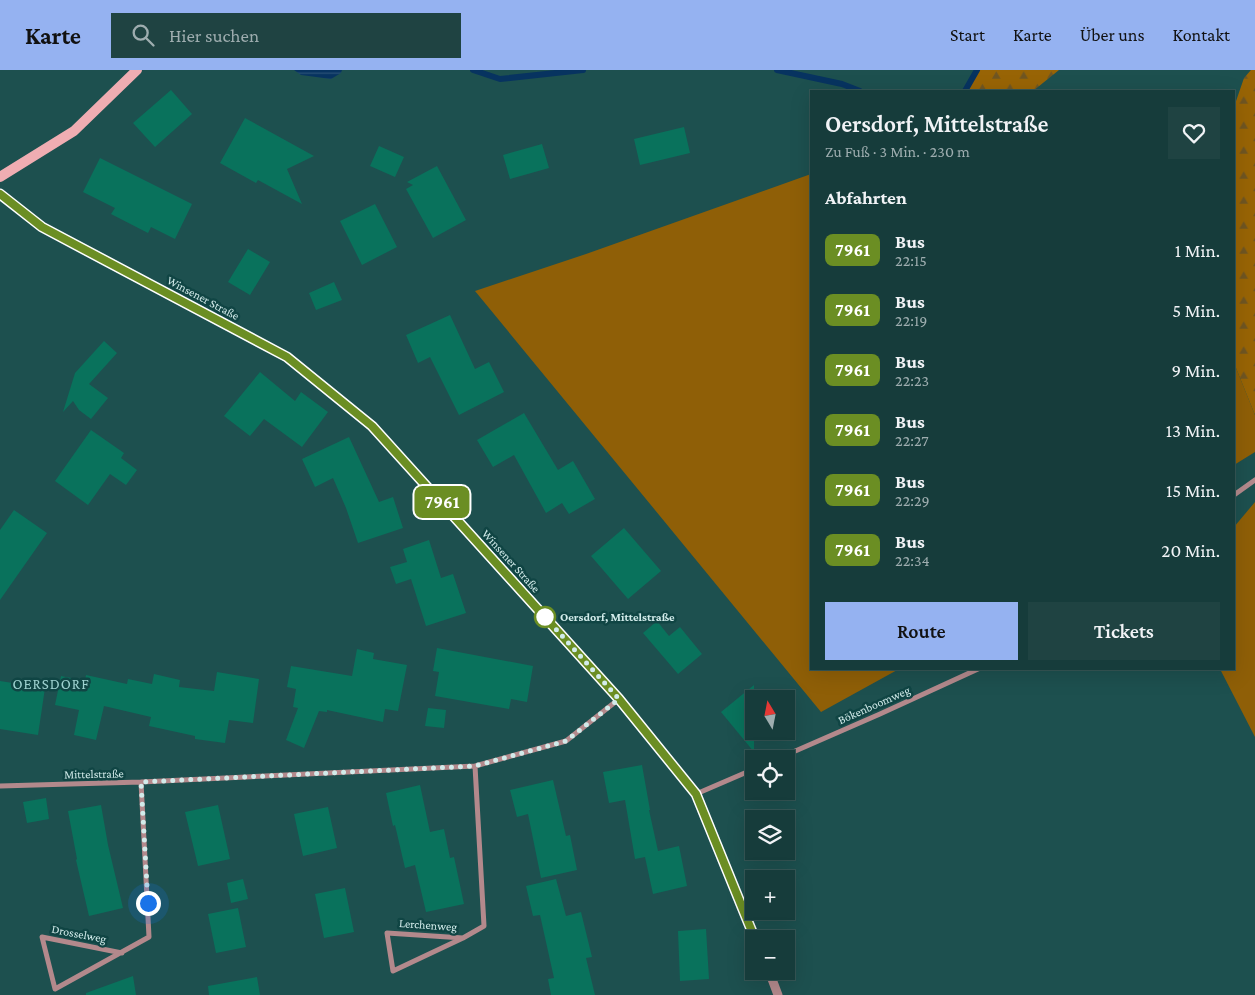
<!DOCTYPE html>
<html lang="de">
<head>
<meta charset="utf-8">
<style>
	:root { --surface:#163c3b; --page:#1f4342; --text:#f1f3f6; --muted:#9eadaf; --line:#355655; --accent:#95b2f1 }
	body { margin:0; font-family:"Crimson Pro",serif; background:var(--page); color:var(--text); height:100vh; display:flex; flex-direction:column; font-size:19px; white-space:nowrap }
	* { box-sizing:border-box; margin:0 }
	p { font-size:16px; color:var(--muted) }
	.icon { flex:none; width:28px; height:28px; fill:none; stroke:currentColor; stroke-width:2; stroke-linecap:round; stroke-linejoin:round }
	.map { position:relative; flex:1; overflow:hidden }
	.details { position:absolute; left:810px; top:20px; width:425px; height:580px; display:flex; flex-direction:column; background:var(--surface); border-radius:0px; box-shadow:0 5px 20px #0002,0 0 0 1px var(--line) }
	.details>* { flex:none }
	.badge { padding:0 10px; border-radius:8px; font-size:18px; line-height:32px }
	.needle { width:32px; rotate:350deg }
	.buttons { position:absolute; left:745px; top:620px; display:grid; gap:10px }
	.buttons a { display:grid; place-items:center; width:50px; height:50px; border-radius:0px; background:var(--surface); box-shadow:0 5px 20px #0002,0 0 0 1px var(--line); font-size:25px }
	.you { position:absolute; width:25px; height:25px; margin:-12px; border:4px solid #fff; border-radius:50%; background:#1a73e8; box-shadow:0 0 0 8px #1a73e833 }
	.map>.badge { position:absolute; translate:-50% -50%; box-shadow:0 0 0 2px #fff }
	h2 { padding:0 15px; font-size:19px; line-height:45px }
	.round { display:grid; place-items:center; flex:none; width:52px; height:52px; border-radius:0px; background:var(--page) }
	.headline { display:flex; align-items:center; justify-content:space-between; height:85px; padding:0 15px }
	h1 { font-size:24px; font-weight:600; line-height:38px }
	.action { display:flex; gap:10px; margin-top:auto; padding:10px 15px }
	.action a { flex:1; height:58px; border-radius:0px; background:var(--accent); color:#111; font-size:20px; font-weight:600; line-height:58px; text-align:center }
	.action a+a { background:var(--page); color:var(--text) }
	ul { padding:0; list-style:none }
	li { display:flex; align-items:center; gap:15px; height:60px; padding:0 15px }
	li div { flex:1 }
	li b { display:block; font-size:19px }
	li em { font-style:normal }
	li .badge { min-width:55px; font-weight:700; text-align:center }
	header { display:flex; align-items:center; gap:30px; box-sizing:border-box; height:70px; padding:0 25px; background:var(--accent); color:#111 }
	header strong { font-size:24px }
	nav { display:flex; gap:28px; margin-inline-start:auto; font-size:18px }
	.search { width:350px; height:45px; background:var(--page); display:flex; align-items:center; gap:12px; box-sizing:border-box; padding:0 18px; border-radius:0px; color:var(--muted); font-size:19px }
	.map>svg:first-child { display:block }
</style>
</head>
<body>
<header>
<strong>Karte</strong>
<div class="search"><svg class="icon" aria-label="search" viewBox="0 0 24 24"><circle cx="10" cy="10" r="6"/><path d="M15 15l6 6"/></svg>Hier suchen</div>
<nav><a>Start</a><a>Karte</a><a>Über uns</a><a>Kontakt</a></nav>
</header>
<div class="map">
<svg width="1255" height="925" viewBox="0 0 1255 925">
	<defs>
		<pattern id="forest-firs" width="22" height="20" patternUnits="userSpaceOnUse" patternTransform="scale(1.25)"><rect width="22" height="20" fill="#986405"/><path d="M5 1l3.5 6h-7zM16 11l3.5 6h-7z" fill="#705622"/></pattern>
		<pattern id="water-rules" width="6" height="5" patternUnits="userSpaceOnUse" patternTransform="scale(1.25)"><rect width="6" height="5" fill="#073360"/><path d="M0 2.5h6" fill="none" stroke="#2a5177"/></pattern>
	</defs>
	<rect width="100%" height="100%" fill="#1d504f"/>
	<path fill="#8f5f07" d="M811,104V599H899L821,642L475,221L586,184Z
		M1234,293L1255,345V382L1234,395Z
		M1255,432V667L1220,599H1234V457Z"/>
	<path fill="url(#forest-firs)" d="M977,0H1059L1033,21H965Z
		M1251,0H1255V345L1234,293V37L1244,8Z"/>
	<path fill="url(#water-rules)" d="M294,0H342L341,3L331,9L301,5Z"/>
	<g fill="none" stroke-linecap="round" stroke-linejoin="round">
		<path stroke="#073360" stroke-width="6" d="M473,0L500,9L583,0
			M777,0L842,14L860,21
			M965,21L977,0"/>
	</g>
	<path fill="#09725c" d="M171,20L192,44L155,77L133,53Z
		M245,48L314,86L287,99L302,134L258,110L256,113L220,93Z
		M684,57L690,83L640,95L634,69Z
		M542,74L549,98L510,109L503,85Z
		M379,76L404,87L395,107L370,96Z
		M100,88L192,134L175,169L151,157L148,163L111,144L115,138L83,122Z
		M437,96L466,150L433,168L406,119L413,115L407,112Z
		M375,134L397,177L362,195L340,151Z
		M248,179L270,192L250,225L228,212Z
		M334,212L342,230L316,240L309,223Z
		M450,245L475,299L489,292L504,322L459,345L430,287L418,293L406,265Z
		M104,271L117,283L89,314L108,328L91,349L79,340L73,331L63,342L75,303Z
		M260,302L295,331L301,322L328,342L302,377L264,349L250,366L224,346Z
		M524,343L558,400L573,391L595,429L569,444L562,433L546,443L514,385L493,397L477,370Z
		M91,360L124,383L121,388L137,400L126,415L110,404L88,435L55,411Z
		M349,367L379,432L393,427L403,458L358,473L346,438L333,408L315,417L302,389Z
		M14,440L47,463L0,530V460Z
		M624,458L661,501L628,529L591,486Z
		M429,470L441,508L453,504L466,543L426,556L411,509L396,514L390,497L407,492L403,479Z
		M657,551L669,566L680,557L702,584L678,604L643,563Z
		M437,578L533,596L527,632L511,629L509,639L435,626L439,602L433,601Z
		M357,579L374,583L373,589L407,595L398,641L385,639L383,652L327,640V642L319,641L304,678L286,670L298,638L293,637L296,619L287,617L291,596L352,606Z
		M217,602L259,609L253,653L229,650L225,673L195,669V666L149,656L151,647L104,636L96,670L74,665L79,640L55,635L61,606L85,611L86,605L127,614L128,609L152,614L154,604L180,610L179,617L214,621Z
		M0,611L45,618L38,665L0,659Z
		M754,615V682L721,642Z
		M428,638L446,640L444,658L425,656Z
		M642,695L650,740H649L658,781L679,776L687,816L653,824L645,787L635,789L625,730L609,733L603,702Z
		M553,710L566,766L570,765L577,800L541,808L528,744L517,747L510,720Z
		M420,715L430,762L444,759L450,788L454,787L464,834L426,842L415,795L405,798L395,755L393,756L386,723Z
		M46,728L49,749L27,753L23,732Z
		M101,735L108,775L123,838L89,846L76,790L77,789L68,741Z
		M218,735L230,789L198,796L185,742Z
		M328,737L337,778L303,786L294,744Z
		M243,809L248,829L231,833L227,813Z
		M556,809L566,846L581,842L592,887L586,888L595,925H551L548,909L554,908L540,845L533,846L526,816Z
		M345,818L354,862L324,868L315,824Z
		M238,838L246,877L216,883L208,844Z
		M706,859L709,909L680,911L678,861Z
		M133,906L136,925H86V923Z
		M257,907L260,925H209L208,916Z"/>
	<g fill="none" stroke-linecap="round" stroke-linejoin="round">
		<path stroke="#b3898c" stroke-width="5" d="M1234,425L1255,410
			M777,689L880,644L978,599
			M0,716L141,712L475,696L566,671L619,629
			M696,724L754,699
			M463,868L393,901L387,863L463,868L484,856L475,696
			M122,883L42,867L55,919L149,867L141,712"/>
		<path stroke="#b3898c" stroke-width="9" d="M0,124L42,157L287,287L372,356L619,629L696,724L755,869
			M769,901L778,925"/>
		<path stroke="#efadb2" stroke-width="10" d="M0,107L74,61L137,0"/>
	</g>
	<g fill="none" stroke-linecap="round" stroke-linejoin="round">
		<g stroke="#fff" stroke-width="11">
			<path id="line" d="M0,124L42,157L287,287L372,356L619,629L696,724L755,869"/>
		</g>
		<use href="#line" stroke="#6b8e23" stroke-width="8"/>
		<path stroke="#d2ebea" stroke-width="5" stroke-dasharray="0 9" d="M148,833L141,712L475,696L566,671L619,629L545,547"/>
	</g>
	<circle fill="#fff" stroke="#6b8e23" stroke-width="2.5" cx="545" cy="547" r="10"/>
	<g text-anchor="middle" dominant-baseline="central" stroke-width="5" stroke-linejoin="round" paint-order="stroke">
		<g font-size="12" fill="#d2ebea" stroke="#104544">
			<text transform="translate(203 228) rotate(28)">Winsener Straße</text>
			<text transform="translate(511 491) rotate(48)">Winsener Straße</text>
			<text transform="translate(874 635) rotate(-24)">Bökenboomweg</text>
			<text transform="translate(94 704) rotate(-1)">Mittelstraße</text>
			<text transform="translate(428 855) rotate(4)">Lerchenweg</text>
			<text transform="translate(79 864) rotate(11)">Drosselweg</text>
		</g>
		<g font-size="12" font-weight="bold" fill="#d2ebea" stroke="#104544" text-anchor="start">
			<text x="560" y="547">Oersdorf, Mittelstraße</text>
		</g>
		<g font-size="15" letter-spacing="1" fill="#9dd1cf" stroke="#104544">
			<text x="51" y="614">OERSDORF</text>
		</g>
	</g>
</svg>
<div class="buttons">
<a><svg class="needle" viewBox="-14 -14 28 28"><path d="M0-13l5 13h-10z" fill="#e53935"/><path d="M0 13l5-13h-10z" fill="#9eadaf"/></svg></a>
<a><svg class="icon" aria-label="locate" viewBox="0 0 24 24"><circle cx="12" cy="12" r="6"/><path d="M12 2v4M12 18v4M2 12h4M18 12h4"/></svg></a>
<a><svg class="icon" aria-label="layers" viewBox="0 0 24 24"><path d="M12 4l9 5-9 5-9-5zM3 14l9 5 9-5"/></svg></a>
<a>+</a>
<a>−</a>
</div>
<div class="you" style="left:148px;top:833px"></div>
<b class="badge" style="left:442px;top:432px;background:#6b8e23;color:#fff">7961</b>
<section class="details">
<div class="headline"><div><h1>Oersdorf, Mittelstraße</h1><p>Zu Fuß · 3 Min. · 230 m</p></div><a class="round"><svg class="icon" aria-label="heart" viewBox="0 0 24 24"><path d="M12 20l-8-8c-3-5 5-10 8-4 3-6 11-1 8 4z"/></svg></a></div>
<h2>Abfahrten</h2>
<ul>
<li><span class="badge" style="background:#6b8e23;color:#fff">7961</span><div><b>Bus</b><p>22:15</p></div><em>1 Min.</em></li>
<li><span class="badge" style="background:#6b8e23;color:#fff">7961</span><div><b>Bus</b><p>22:19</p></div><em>5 Min.</em></li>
<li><span class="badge" style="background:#6b8e23;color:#fff">7961</span><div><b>Bus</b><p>22:23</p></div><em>9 Min.</em></li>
<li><span class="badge" style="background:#6b8e23;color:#fff">7961</span><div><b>Bus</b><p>22:27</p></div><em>13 Min.</em></li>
<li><span class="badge" style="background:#6b8e23;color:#fff">7961</span><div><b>Bus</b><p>22:29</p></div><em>15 Min.</em></li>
<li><span class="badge" style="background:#6b8e23;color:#fff">7961</span><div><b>Bus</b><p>22:34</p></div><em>20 Min.</em></li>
</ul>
<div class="action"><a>Route</a><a>Tickets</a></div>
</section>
</div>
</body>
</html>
